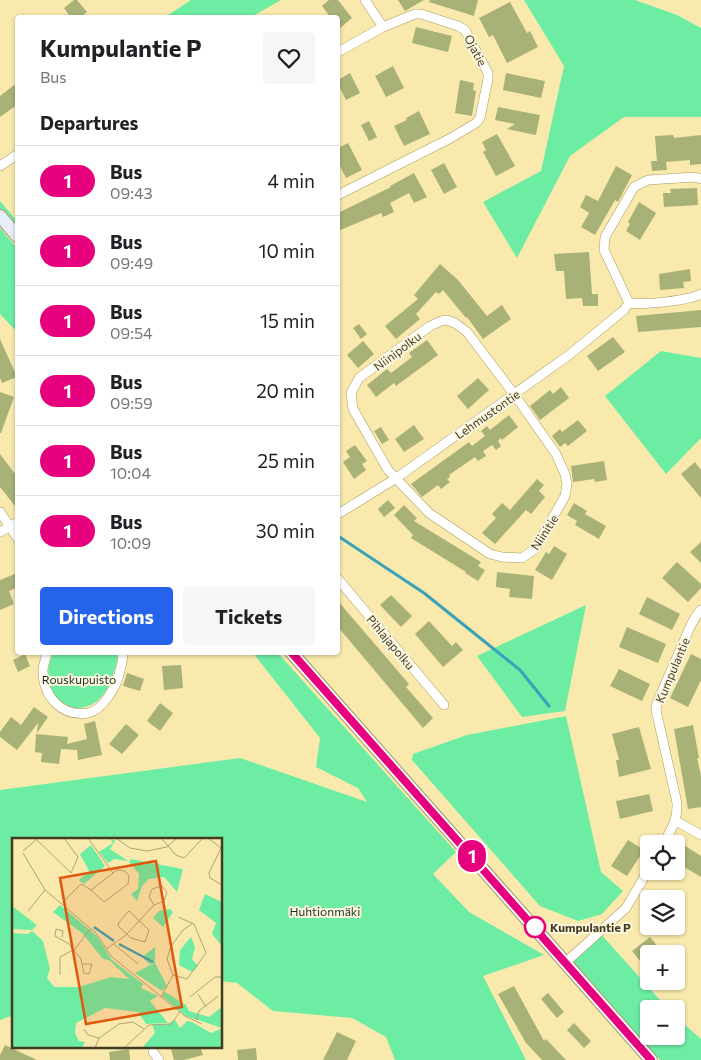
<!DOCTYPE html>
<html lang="en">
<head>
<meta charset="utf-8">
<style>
	:root { --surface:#fff; --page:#f6f6f6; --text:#202124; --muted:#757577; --line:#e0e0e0; --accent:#2563eb }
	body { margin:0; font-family:Commissioner,sans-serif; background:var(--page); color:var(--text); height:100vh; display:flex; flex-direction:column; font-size:19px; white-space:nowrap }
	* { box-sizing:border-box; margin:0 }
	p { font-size:16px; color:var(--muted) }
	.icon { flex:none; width:28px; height:28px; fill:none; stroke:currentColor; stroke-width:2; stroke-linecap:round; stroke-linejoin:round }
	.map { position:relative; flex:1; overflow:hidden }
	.drawer { position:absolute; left:15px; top:15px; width:325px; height:640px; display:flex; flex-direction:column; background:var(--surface); border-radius:5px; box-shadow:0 1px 4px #0004 }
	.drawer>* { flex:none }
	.badge { padding:0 10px; border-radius:16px; font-size:18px; line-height:32px }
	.fabs { position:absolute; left:640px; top:835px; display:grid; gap:10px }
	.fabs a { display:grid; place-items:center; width:45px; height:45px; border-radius:5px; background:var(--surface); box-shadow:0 1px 4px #0004; font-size:25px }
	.map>.badge { position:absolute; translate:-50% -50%; box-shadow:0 0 0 2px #fff }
	h2 { padding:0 25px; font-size:19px; line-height:45px }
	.round { display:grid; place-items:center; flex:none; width:52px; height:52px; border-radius:5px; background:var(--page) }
	.head { display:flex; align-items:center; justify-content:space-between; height:85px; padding:0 25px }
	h1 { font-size:24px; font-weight:700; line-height:38px }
	.primary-button { display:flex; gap:10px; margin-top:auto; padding:10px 25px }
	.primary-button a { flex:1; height:58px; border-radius:5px; background:var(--accent); color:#fff; font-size:20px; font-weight:700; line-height:58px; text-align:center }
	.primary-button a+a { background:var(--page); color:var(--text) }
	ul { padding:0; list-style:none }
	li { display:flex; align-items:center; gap:15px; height:70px; padding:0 25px; border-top:1px solid var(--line) }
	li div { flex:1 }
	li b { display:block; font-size:19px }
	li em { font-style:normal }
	li .badge { min-width:55px; font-weight:700; text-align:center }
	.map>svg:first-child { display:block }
</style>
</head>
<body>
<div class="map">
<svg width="701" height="1060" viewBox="0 0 701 1060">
	<rect width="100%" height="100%" fill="#f9e9ac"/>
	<path fill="#6deda3" d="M191,0H281L251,17H165Z
		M524,0H635L677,15L701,28V117H624L570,156L517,258L483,202L541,171L564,66Z
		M0,201L17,221V231L0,210Z
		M0,228L17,248V332L0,314Z
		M661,351L701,358V438L666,474L605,396Z
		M586,605L565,711L522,717L477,656Z
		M53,653H117C119,660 115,667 113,675C96,732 30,709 53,653Z
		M253,653H278L456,852L433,874L469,912L544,955L483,976L526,1060H395L386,1037L352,1018L273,1011L237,983L221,981V839H14V1015L0,1020V790L240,758L367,802L358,788L316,767L320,738Z
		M566,716L601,872L623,891L602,914L578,921L540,906L412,760L413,754L467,735Z
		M599,932L668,1009H649V1036H676V1017L701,1039V1060H660L570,958Z"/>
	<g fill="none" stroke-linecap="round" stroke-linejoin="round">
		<path stroke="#3ba2b9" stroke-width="3" d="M338,536L424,593L520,670L549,706"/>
	</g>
	<path fill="#a8b277" d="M74,0H77L87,12L80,18H71L64,8Z
		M329,0H338L352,18L338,30V18H331L322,6Z
		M398,0H424L405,11Z
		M430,0H478L474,16L429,2Z
		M510,2L527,33L530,31L538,47L507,63L493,35L489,37L479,18Z
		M416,27L452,36L448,52L412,43Z
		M393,66L404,88L386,97L375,76Z
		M350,73L360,93L346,100L338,84V80Z
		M506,73L545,81L541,98L503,90Z
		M460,80L474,83L473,90L476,91L472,116L455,113Z
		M18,82V104L0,117V96Z
		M498,107L540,115L536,135L507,129L515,124L495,120Z
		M419,111L430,134L404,146L394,126L407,120L406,118Z
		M369,121L377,137L369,141L361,125Z
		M497,134L515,166L496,176L483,152L486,150L482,142Z
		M673,135L674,138L701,135V164L690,165V160L666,162L667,170L652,171L651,161H657L655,136Z
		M348,143L362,170L346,178L338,162V148Z
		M444,163L457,187L444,194L431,170Z
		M616,166L632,175L618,202L615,200L595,235L581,227L589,213L580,207L586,195L598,201Z
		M414,173L427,197L414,203L409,193L390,203L394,212L383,217L381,213L338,231V213L391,187L390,186Z
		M697,188L698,205L664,207L663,193H671L670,189Z
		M639,202L656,213L640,240L626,231L630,224L628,222Z
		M589,252L592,294H598V306H583L582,298L566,299L564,271H556L554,254Z
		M440,264L458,280L487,316L502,305L511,319L483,339L467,317L466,318L443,290L439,294L436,292L416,314L420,319L396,339L385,326L418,299L414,295Z
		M690,269L691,281L683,282L684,288L660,290L659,274Z
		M701,310V327L638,332L636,316Z
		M359,324L367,334L361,339L353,328Z
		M613,337L625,352L598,371L587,356Z
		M0,339L17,377L2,383L0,378Z
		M427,340L438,355L396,386L394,383L376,397L367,385L387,369L391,373L412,357L409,353Z
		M363,341L374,354L358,368L347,355Z
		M478,378L489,390L468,409L457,396Z
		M561,387L569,398L540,420L530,406L550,390L553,394Z
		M0,392L14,397L1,433H0Z
		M509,415L518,427L502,440L501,438L498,441L501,446L496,450L492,445L483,451L486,456L478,461L475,457L449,475L450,477L447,479L450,482L441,489L438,485L422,497L411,484L469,442L472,446L485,436L481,431L487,426L490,430Z
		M578,420L587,431L568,446L565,443L560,447L552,436L560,429L562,432Z
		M414,425L424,439L404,452L395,439Z
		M381,427L389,440L382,444L374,431Z
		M355,445L367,461L362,464L366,470L354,479L343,462L350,457L346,451Z
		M0,454L18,478V510L0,487Z
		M604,461L607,480L595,482L594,479L573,482L571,466Z
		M695,462L701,470V498L681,474Z
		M537,479L544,485L539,491L545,497L531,514L526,510L495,544L482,533L496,518L492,514L502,503L510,510Z
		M388,500L395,508L384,517L378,509Z
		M574,503L587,511L585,514L606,526L599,539L575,525L577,521L567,515Z
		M404,505L417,518L414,521L481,562L478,566L485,570L478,581L465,573L466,572L411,538L413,535L394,515Z
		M701,542V563L690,552Z
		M554,546L567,554L552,580L535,570L546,552L549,554Z
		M677,562L701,584V588L688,602L662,578Z
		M497,572L534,576L532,599L509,597L510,589L496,587Z
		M15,574L18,587L9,591L14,604L0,610V580Z
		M391,595L412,616L401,627L380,605Z
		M647,597L680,614L672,630L639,614Z
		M338,601L409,684L406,687L433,718L423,728L338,627Z
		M429,621L452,646L456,642L463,650L443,667L415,634Z
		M627,627L666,644L658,663L619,647Z
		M25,654L30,666L18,672L13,660Z
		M691,654L701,659V680L688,707L670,698Z
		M181,665L183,688L164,690L162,666Z
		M619,669L650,684L642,701L610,686Z
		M127,673L144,679L140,691L123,686Z
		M160,703L173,713L160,731L147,721Z
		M34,707L48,717L37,733L38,723L17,750L0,737V732L11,717L21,725Z
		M95,721L102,755L78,760L77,750L61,749L59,764L41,762L42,753L35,752L36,734L68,737L67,744L87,739L84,724Z
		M126,724L139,735L122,754L109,744Z
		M693,725L699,758H697L701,776V807L688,809L674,729Z
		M639,727L651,769L619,777L616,760H619L612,734Z
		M649,794L653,811L620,819L616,801Z
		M628,840L644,850L627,876L611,866Z
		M682,844L701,856V877L676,862V854Z
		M650,937L664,954H649V972L632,951Z
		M514,986L544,1041L546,1039L566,1060H542L526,1043L498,994Z
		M548,993L564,1012L557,1018L541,999Z
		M574,1023L591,1041L584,1048L567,1030Z
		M337,1032L356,1041L347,1060H323Z
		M5,1045L37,1060H0V1055Z
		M180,1046H200L203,1055L184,1060H174L171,1049Z
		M256,1048L257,1060H238L237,1050Z
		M129,1049L130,1060H110L109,1052Z"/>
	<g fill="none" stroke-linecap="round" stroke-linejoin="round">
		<g stroke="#a99a5f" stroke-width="10">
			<path id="street" d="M365,0L383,27
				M338,52L383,27L415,14H421L458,26L465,30L488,73V79L480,118L476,123L449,139L338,195
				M0,166L18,154
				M701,179L695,177L648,180L634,187L605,237L604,250L629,303C644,305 688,301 701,294
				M447,320L455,323L467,332L514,394L556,454L565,474L567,484L565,496L535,549L522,558L502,557L490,554L429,513L388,470L353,409L351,393L359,378L430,326L441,321Z
				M0,512L18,539
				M338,514L395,479L569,355L624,310L629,303
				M0,532L18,522
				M338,579L444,705
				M47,652C46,659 43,665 43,671C43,696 61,717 88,713C103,710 117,686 120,671C121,665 124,659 122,652
				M676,821L701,835
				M663,844C671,830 678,820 677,803L656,710L657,703L691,625L696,616L701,610
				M566,962L626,908L649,869
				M153,1052L159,1060"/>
		</g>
		<g stroke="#a99a5f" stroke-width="14">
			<path id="secondary" d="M0,216L18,237
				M291,652L651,1060"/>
		</g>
		<use href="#street" stroke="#fff" stroke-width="9"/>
		<use href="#secondary" stroke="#e9ecfb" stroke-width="12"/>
	</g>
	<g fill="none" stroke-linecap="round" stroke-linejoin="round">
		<g stroke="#fff" stroke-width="11">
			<path id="line" d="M291,652L651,1060"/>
		</g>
		<use href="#line" stroke="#e6007e" stroke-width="8"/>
	</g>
	<circle fill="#fff" stroke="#e6007e" stroke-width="2.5" cx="535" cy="927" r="10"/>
	<g text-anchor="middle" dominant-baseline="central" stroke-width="4" stroke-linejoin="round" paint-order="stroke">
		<g font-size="12" fill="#423c23" stroke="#fcf6de">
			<text transform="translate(476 50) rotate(62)">Ojatie</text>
			<text transform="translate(397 351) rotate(-37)">Niinipolku</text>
			<text transform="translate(487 414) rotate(-35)">Lehmustontie</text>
			<text transform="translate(544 532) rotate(-57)">Niinitie</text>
			<text transform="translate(391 642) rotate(50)">Pihlajapolku</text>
			<text transform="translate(672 670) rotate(-67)">Kumpulantie</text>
		</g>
		<g font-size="12" fill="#192f21" stroke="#fcf6de">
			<text x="79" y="679">Rouskupuisto</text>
			<text x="325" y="911">Huhtionmäki</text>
		</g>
		<g font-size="12" font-weight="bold" fill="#423c23" stroke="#fcf6de" text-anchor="start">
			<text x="550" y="927">Kumpulantie P</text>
		</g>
	</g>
	<g transform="translate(12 838)">
		<rect width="210" height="210" fill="#f9e9ac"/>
		<path d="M98,0L103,3L98,11L116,23L102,21L96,25L87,14L101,5ZM79,7L93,28L72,46L67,42L77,33L68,16ZM119,21L171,31L165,54L152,39L137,41L130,48L125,63L119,56L126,51L127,36L117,24ZM193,56L210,64V108L200,96L204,85L187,72ZM48,67L85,98L100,122L131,146L129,150L146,158L138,163L156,185L134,186L126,174L93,170L64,185L63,195L67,203L73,204L70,210H0V95L16,96L20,93L31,103L38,131L35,140L42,149H67L99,139L117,141L97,122L91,121L70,95L41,74ZM0,68L25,87L20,92L0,91ZM158,71L161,74L151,89L141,80L147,73ZM179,99L183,109L180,121L186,128L180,134L167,127L168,112ZM143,109V125L155,148L150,153L123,135L142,125L137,126L130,119ZM153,154L174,167L177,173L197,179L210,169V210H130L143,195L140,186L154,187L163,182L168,190L175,183L180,184L199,195L210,190L174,178L150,158Z" fill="#6deda3"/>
		<path fill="none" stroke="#3ba2b9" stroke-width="2.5" d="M82,89L102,103M107,106L141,124"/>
		<path fill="none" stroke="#b0a475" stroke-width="1" d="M76,0L101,35M104,0L118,10L135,13L155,9L165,0M196,0L209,10M24,1L59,35L66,19L52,0M150,1L164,17L172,20L191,0M210,8L197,35L198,40L210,47M11,13L26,0M11,15L33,52L84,95L100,119L173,178L190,186M49,66L69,46L79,52L105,32L113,33L117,38L116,46L92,64L79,52M16,73L33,52M117,73L137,92L133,104L119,100L106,88L107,84ZM50,99L51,93L44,91L43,98L57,106L69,121L72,135L77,136L80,126H71M102,106L126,126M94,111L114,97L142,67L152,63L155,54L150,48L140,51L137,59L142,67M48,137V119L63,111L78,91M161,137L175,141L194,115L182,86L166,79M186,156L194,169M149,159L161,137L155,121L159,108L171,92L181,85M178,159L203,139H210M184,182L187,173L206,158M72,191L76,197L87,200M83,210L87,200L107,186L121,184L132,191M112,210L137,187L159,186L168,174"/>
		<path fill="#e0580d" fill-opacity="0.15" stroke="#e0580d" stroke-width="2.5" d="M144,23L170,169L74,186L48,40Z"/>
		<rect width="210" height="210" fill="none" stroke="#423c23" stroke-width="2.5"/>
	</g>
</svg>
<div class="fabs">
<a><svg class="icon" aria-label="locate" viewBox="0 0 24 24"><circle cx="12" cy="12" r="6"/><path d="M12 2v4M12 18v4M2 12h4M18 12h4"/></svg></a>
<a><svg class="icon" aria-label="layers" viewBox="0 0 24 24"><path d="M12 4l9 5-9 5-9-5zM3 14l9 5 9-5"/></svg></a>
<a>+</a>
<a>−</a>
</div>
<b class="badge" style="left:472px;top:856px;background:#e6007e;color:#fff">1</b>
<section class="drawer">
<div class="head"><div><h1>Kumpulantie P</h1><p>Bus</p></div><a class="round"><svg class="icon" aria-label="heart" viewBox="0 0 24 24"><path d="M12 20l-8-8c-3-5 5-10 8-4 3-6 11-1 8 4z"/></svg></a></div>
<h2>Departures</h2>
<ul>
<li><span class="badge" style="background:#e6007e;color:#fff">1</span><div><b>Bus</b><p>09:43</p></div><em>4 min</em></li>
<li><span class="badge" style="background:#e6007e;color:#fff">1</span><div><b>Bus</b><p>09:49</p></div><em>10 min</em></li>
<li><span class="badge" style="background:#e6007e;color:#fff">1</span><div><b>Bus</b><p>09:54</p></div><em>15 min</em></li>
<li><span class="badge" style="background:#e6007e;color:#fff">1</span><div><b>Bus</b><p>09:59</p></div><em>20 min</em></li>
<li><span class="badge" style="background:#e6007e;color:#fff">1</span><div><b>Bus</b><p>10:04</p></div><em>25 min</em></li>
<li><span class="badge" style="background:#e6007e;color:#fff">1</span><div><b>Bus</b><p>10:09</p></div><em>30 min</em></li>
</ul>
<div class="primary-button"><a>Directions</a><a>Tickets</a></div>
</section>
</div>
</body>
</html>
